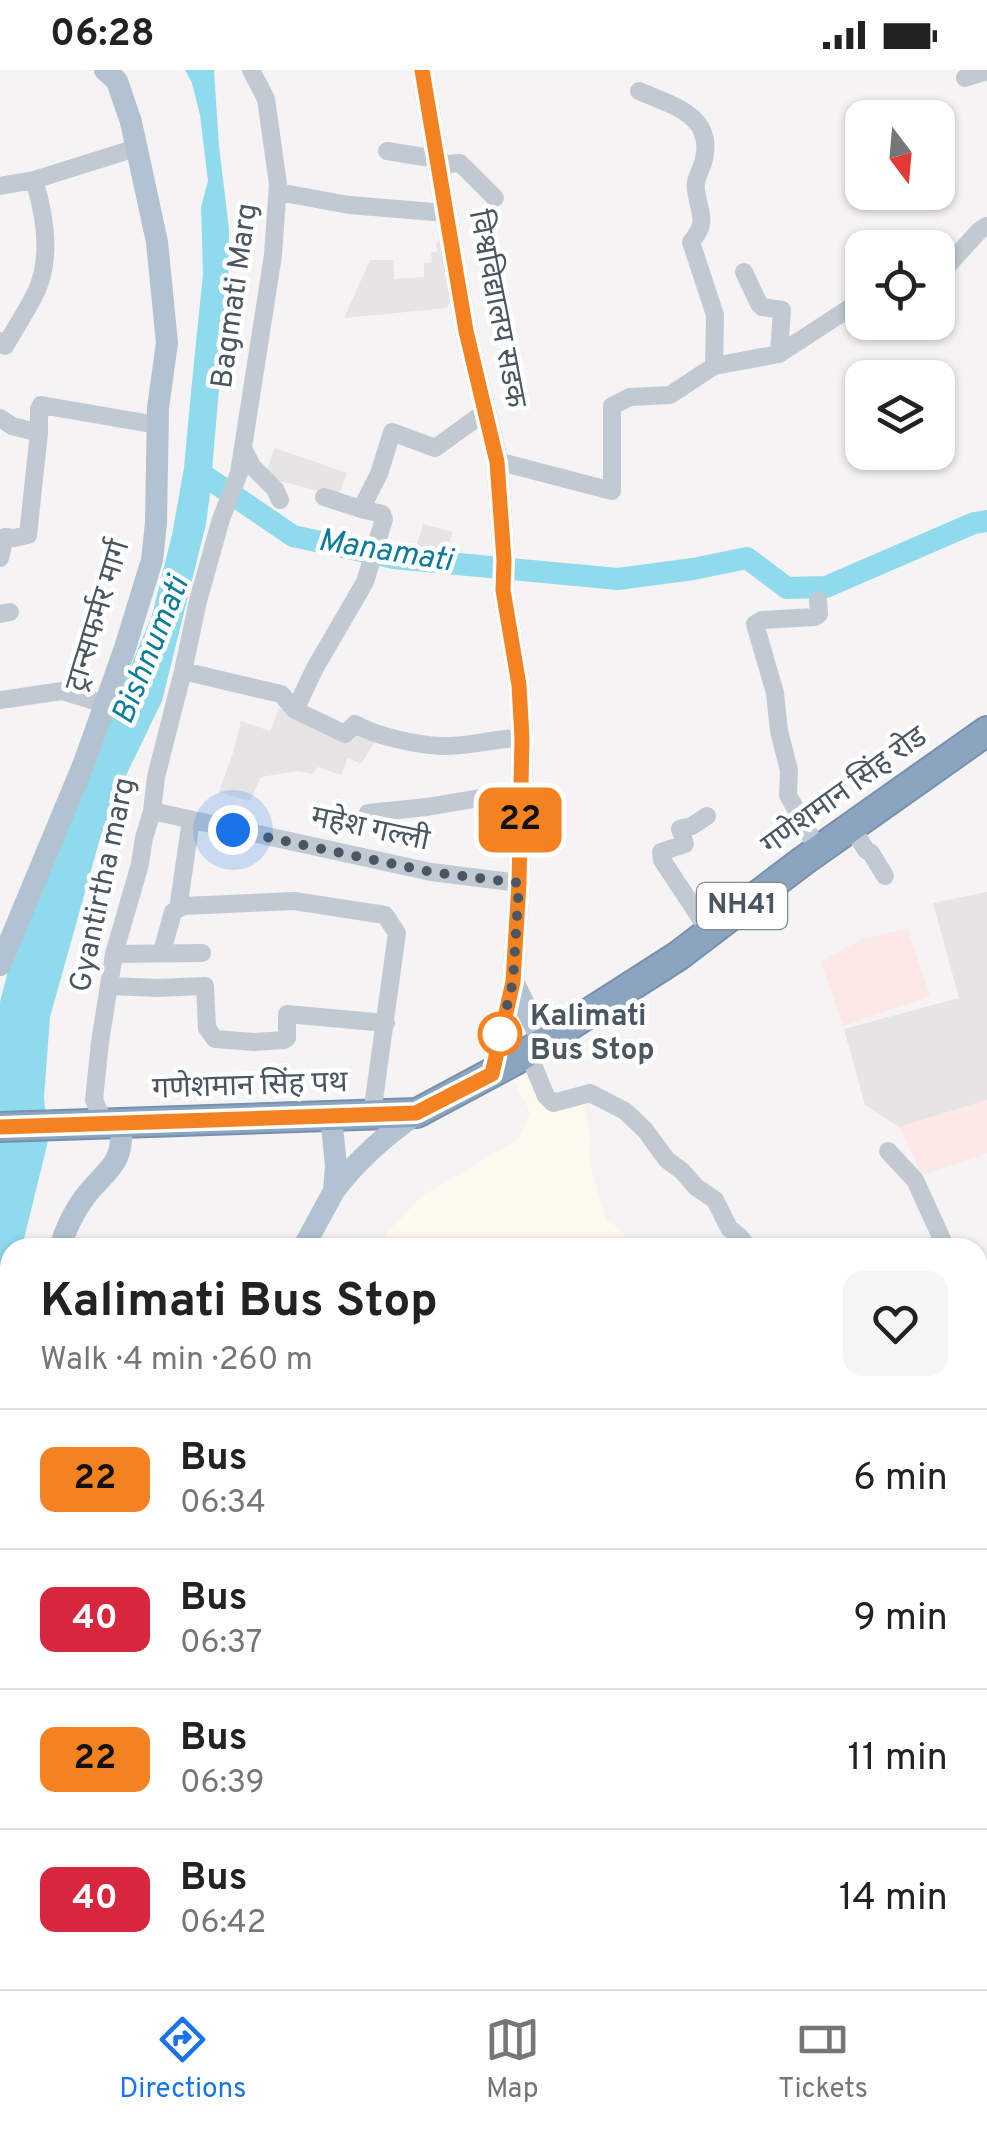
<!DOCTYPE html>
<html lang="en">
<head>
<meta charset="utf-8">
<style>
	:root { --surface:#fff; --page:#f6f6f6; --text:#222; --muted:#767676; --line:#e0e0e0; --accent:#1a73e8 }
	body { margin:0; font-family:Overpass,"Noto Sans Devanagari",sans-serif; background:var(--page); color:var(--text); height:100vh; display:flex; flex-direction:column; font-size:38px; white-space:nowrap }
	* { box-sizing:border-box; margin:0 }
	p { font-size:32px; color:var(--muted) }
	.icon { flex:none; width:55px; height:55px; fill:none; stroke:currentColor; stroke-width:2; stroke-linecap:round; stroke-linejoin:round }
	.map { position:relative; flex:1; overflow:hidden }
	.panel { position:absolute; left:0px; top:1168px; width:988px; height:752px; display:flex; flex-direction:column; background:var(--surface); border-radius:30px 30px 0 0; box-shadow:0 2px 8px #0004 }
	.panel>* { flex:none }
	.badge { padding:0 20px; border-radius:15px; font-size:35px; line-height:65px }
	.needle { width:65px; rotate:164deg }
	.buttons { position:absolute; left:845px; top:30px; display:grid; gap:20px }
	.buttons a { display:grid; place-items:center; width:110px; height:110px; border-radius:20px; background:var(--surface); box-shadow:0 2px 8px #0004; font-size:50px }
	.you { position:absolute; width:50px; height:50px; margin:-25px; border:8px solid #fff; border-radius:50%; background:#1a73e8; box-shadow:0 0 0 15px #1a73e833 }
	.map>.badge { position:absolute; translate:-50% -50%; box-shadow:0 0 0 5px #fff }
	.round { display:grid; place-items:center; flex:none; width:105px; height:105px; border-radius:20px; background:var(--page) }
	.overview { display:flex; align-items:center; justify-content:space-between; height:170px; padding:0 40px }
	h1 { font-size:48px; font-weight:700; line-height:75px }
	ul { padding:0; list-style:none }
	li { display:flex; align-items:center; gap:30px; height:140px; padding:0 40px; border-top:2px solid var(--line) }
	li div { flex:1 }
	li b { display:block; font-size:38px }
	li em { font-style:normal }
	li .badge { min-width:110px; font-weight:700; text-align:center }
	.status { display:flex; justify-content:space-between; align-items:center; height:70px; padding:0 50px; background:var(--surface); direction:ltr }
	.status svg { height:28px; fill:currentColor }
	.tabs { display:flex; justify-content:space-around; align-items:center; height:140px; border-top:2px solid var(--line); background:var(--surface); font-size:28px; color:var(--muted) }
	.tabs a { display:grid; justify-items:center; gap:5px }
	.tabs .active { color:var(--accent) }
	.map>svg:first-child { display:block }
</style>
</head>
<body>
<div class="status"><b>06:28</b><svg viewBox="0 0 49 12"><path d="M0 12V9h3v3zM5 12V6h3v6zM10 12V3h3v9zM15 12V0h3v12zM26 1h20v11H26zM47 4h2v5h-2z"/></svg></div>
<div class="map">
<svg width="987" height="1919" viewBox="0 0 987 1919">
	<rect width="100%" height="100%" fill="#f5f3f3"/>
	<path fill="#fdf9ef" d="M514,991L552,1018L564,1035L584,1032L591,1074L589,1082L593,1105L606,1150L618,1158L634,1177L377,1178L388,1162L423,1125L519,1069L530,1042L507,999Z"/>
	<path fill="#e6e4e5" d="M436,172L446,173L455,217L447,238L344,248L370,190H394V209L424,207V193L432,192L431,183L437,181Z
		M275,378L347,403L338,426L264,407Z
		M423,454L453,462L441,495L412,491Z
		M279,639H289L353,656L379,666L361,694L348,688L341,705L318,697L312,704L297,701L261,707L250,731L219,722L233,683L241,651L270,661Z
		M987,822V1030L899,1057L865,1035L844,959L959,928L933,833Z
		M0,1763L10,1765V1910H19L10,1915L0,1910Z"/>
	<path fill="#fce8e6" d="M907,858L930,926L843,956L821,891L861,870Z
		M987,1030V1083L922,1105L899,1057Z"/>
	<path fill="#90daee" d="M185,0H214L219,76L229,159L228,213L210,424L206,454L162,631L117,724L101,765L50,947L44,1027L48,1071L22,1177L10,1178V1474L0,1437V932L13,882L152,545L172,465L184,398L192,312L203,204L201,137L208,111L200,45L192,13Z"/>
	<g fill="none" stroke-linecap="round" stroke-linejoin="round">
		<path stroke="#90daee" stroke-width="22" d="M199,402L293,466L394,488L618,509L693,499L747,488L787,518L826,517L974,453L987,451"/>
		<g stroke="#7690ad" stroke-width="32">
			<path id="highway" d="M0,1057L417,1043L514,991L678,886L803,791L987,661"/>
		</g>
		<path stroke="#c1cad2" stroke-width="18" d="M965,8L987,1
			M639,21C670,35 714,44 704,89C702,100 694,108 696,120C699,144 709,151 691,172L715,245L714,296
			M387,81L437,89
			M438,95L460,93L495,128
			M0,116L34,110L136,78
			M278,122L349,135L446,143
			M744,202L759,234L762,237L782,240L779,284
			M938,206L979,161L987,156
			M0,271L5,276C16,257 28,239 37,220C52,185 45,145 34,110
			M0,348L12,356L39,363L28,465L14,468L5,467L0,488
			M39,363V339L41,335L157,355
			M243,378L252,396L275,419L280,430
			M497,391L612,421V336L630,327L670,325L714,296L779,284L862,230
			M324,427L361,439
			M0,544L10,542
			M183,601L281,624L295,640L345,664L355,654C375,666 417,675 441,676C468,677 495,668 522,668
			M0,630L62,621L104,634
			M295,640L315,598L365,512L384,449L382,444L361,439L379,404L392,362L435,378L485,342
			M152,741L431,802L519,813
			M368,743L427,737L521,721
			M707,746L692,756L680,759L685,774L661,782L662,790L709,861
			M851,756L866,780L871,783L885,806
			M818,780L788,725L789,700L779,661L775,623L755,554L762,550L815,547L819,544L818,530
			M178,839L191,750
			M162,882L173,842L183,836L294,831L385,845L397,863L372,1044
			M114,884L202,883
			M110,916L158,918L205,916L207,958L215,969L254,972L284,970L287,968V944L386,953
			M528,983L546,1026L553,1033L590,1023L625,1041L645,1060L667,1090L682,1101L696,1117L715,1130L729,1158L740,1167L748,1178
			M115,1052L102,1048L94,1030L100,972L114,884L140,794L144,768L152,741L156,707L183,601L198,531L221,449L239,403L273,185L278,114L266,29L251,0
			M888,1081L915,1110L946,1178
			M978,1245L987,1265
			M978,1397L987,1390
			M978,1576L980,1564L978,1560
			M0,1702L10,1704
			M454,1910L459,1919
			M14,1919L33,1910"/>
		<path stroke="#b3c2d1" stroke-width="22" d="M422,0L466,261L497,391L504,490L503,520L519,615L522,668L519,813L513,912L493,1004
			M0,895L84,693L125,578L152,490L156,453L158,338L167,273L157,172L131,52L117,11L105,0
			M513,912L543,972
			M334,1121C358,1089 385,1066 417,1043
			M60,1178C65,1160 74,1142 84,1128C106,1098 124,1098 121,1054
			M303,1178L334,1121L336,1096L331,1046
			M0,1511L10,1532
			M978,1889H987
			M208,1910L215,1919
			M331,1910L333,1919
			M579,1910L589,1919
			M627,1919L650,1910"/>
		<use href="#highway" stroke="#8ba5c1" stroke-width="28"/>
	</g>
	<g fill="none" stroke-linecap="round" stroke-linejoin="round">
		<g stroke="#fff" stroke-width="22">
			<path id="line" d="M0,1057L416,1043L492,1004L513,912L519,813L522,668L519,615L503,520L504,490L497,392L466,261L422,0"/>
		</g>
		<use href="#line" stroke="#f58220" stroke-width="15"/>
		<path stroke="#4a5661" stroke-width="10" stroke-dasharray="0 18" d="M233,760L431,802L519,813L513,912L497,976L500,964"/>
	</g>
	<circle fill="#fff" stroke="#f58220" stroke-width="5" cx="500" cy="964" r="20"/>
	<g text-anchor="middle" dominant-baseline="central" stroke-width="9" stroke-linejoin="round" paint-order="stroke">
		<rect fill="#fff" stroke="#808990" stroke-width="2.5" x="697" y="813" width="90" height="46" rx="8"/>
		<g font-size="28" font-weight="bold" fill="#4a5661">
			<text x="742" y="836">NH41</text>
		</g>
		<g font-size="30" fill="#4a5661" stroke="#fff">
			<text transform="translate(236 226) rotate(-82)">Bagmati Marg</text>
			<text transform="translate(496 239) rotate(79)">विश्वविद्यालय सडक</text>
			<text transform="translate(99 546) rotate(-73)">ट्रान्सफर्मर मार्ग</text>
			<text transform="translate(845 722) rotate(-36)">गणेशमान सिंह रोड</text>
			<text transform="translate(370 760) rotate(12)">महेश गल्ली</text>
			<text transform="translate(104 815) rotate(-78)">Gyantirtha marg</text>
			<text transform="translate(250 1017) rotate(-2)">गणेशमान सिंह पथ</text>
		</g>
		<g font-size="30" font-weight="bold" fill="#4a5661" stroke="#fff" text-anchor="start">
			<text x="530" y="947">Kalimati<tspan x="530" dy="34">Bus Stop</tspan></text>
		</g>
		<g font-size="32" font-style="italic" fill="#0c7c9b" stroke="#fff">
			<text transform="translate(385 482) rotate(9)">Manamati</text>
			<text transform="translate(152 581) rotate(-68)">Bishnumati</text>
		</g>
	</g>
</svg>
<div class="buttons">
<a><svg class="needle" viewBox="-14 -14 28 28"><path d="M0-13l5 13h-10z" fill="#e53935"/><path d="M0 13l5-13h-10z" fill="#767676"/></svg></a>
<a><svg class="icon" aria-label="locate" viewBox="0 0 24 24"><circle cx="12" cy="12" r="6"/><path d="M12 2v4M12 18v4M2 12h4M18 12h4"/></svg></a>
<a><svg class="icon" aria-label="layers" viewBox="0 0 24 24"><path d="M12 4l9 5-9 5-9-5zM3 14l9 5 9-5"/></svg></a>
</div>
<div class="you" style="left:233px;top:760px"></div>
<b class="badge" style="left:520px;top:750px;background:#f58220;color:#111">22</b>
<section class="panel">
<div class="overview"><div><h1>Kalimati Bus Stop</h1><p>Walk · 4 min · 260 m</p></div><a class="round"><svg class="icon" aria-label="heart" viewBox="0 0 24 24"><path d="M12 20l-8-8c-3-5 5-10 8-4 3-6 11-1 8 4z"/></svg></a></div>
<ul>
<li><span class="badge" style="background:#f58220;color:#111">22</span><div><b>Bus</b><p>06:34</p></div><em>6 min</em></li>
<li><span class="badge" style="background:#d7263d;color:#fff">40</span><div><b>Bus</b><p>06:37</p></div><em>9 min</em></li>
<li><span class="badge" style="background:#f58220;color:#111">22</span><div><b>Bus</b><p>06:39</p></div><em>11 min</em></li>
<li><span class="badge" style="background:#d7263d;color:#fff">40</span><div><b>Bus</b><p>06:42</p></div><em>14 min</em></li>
</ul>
</section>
</div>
<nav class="tabs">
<a class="active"><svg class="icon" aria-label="directions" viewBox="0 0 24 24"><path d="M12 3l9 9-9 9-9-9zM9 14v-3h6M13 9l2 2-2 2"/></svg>Directions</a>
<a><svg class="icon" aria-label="map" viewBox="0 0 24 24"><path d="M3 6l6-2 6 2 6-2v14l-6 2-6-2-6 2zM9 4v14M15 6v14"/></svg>Map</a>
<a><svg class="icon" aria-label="tickets" viewBox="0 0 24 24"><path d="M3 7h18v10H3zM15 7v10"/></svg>Tickets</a>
</nav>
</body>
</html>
